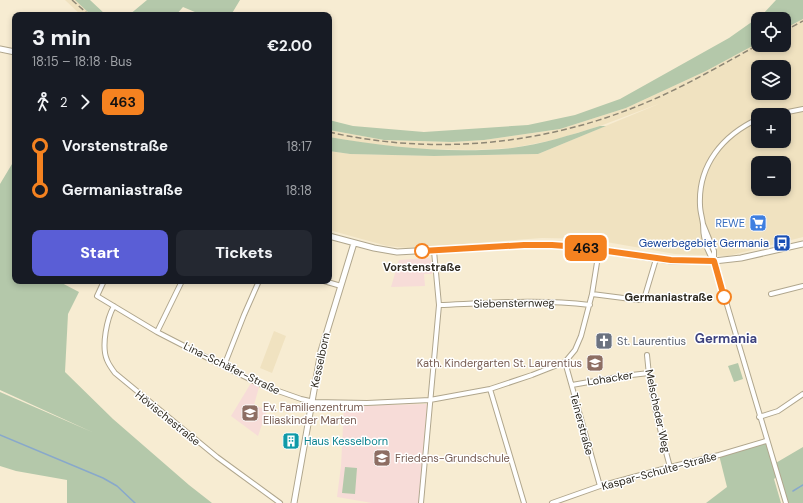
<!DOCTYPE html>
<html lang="en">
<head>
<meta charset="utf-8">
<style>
	:root { --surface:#171b24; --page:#242831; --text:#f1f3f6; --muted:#9ea1a6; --accent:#5a5ed6 }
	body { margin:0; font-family:"DM Sans",sans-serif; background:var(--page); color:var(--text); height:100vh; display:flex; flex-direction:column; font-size:15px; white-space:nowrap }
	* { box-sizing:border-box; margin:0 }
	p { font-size:13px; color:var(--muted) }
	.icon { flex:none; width:22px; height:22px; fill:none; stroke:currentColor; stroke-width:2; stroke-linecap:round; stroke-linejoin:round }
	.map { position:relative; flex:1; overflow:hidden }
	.side { position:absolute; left:12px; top:12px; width:320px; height:272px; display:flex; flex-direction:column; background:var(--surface); border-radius:8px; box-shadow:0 2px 6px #0003 }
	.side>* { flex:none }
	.badge { padding:0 8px; border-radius:6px; font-size:14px; line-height:26px }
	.controls { position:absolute; left:751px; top:12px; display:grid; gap:8px }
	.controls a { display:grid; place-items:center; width:40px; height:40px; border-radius:8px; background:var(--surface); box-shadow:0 2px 6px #0003; font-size:20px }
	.map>.badge { position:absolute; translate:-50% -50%; box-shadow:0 0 0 2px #fff }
	.legs { display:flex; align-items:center; gap:6px; height:44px; padding:0 20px; font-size:13px }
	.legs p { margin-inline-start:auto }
	.summary { display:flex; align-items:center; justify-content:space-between; height:68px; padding:0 20px }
	h1 { font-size:22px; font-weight:800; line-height:30px }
	.primary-button { display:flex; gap:8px; margin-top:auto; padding:8px 20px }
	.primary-button a { flex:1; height:46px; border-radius:8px; background:var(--accent); color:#fff; font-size:16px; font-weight:800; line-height:46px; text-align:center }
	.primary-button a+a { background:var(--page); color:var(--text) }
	ul { padding:0 20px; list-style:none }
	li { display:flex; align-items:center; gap:14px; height:44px; font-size:15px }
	li i { display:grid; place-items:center; width:6px; height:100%; margin:0 5px; background:currentColor }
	li i::after { content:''; width:10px; height:10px; margin:-5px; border:3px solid; border-radius:50%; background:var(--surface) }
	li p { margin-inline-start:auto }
	li:first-child i { background:linear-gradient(#0000 50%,currentColor 0) }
	li:last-child i { background:linear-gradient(currentColor 50%,#0000 0) }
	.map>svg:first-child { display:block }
</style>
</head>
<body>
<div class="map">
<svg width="803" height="503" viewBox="0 0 803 503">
	<rect width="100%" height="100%" fill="#f7ecd2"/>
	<path fill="#f0e2c0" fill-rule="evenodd" d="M65,0H75L91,15H81Z
		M803,19V237L728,256L675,254L589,239L542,238L408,248L387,246L329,230V151L350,154L434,156L538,154L661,103L600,126L554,140L512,148L474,150L416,149L370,144L329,137V130L384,140L452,142L484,140L560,129L626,108L706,71L758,43V45H784V29ZM758,67H784V93H758ZM758,115H784V141H758ZM758,163H784V189H758Z
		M274,331L286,336L272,373L260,368Z"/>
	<path fill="#f7dcd8" d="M429,258L431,260L432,274H424L425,286L391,287L399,260Z
		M251,383L259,387L254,405L267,410L258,436L231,416Z
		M427,404L419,503H372L337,497L341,466L344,406Z"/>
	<path fill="#b4c8aa" d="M75,0H90L106,15H91Z
		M147,0H240L231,15H202L183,7L176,15H129Z
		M776,0H803V19L784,29V19H758V43L706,71L626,108L560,129L484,140L452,142L384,140L329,130V120L353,126L424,132L528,125L575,115L620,99L729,38L763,14Z
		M600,126H606L538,154L434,156L350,154L329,151V137C389,147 450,154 512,148C542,144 571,135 600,126Z
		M15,159V281H58L79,292L68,314L65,372L113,419L189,485L212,503H67V480L16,471L0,466V392L92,432L0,390V184Z
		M738,363L743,379L734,382L728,366Z
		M766,441L774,464L803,447V503H786L777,476L774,479L781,503H706L727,487L719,455Z
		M345,467L357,468L355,494L342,493Z"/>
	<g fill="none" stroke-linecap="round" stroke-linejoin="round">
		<path stroke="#88a8cb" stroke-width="1.5" d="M0,435L103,478L117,486L135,503
			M793,491L803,485"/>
		<g stroke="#b0a68d" stroke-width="6">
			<path id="minor" d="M773,115L803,109
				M703,224L714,251V261L786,503
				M714,261C706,250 703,237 703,224C702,217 700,211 700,205C698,165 723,135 758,119
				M104,281L97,296L157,332L229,369L264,386L301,399L314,402L367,403L430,400L490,389L532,375L565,362L575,350L581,336L592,294L599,250
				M324,281L341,286
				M592,294L639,300L644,299L656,259
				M771,294L803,286
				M439,305C489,303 539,299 590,305
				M114,306C107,318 101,346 107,360C109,365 112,369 115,373L217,457L280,503
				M157,332L182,281
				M647,355C650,393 660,430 670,467
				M565,362L600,486
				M224,366L244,315L259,281
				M572,385L623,376L649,373
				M490,389L524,503
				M759,417L778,411L803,394
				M421,503L439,305L434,251
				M552,503L600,486L670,467L719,455L766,441"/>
		</g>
		<g stroke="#b0a68d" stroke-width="7">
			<path id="tertiary" d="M0,49L15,52
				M329,236L374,248L397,252L524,245H552L579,247L671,261H714L741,258L803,244
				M294,503L321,351L354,243"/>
		</g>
		<use href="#minor" stroke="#fff" stroke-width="4"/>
		<use href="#tertiary" stroke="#fff" stroke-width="5"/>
		<path stroke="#8e8775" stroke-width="1.5" stroke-dasharray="6 3" stroke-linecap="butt" d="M72,0L89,15
			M784,31L803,21
			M329,132C434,156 546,145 645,103C684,87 721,65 758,45"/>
	</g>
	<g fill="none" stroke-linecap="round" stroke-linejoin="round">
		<g stroke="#fff" stroke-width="9">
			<path id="line-1" d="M422,251L524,245H552L579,247L671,260L714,261L724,297"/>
		</g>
		<use href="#line-1" stroke="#f58220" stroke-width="6"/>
	</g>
	<defs>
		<g id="supermarket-square" transform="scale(0.9)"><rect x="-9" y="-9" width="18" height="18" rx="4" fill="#3f7fe0" stroke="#fff"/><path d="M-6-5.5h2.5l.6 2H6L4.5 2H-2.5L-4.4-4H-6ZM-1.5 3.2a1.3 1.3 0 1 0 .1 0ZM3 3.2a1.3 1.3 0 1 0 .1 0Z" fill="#fff"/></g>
		<g id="bus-square" transform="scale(0.9)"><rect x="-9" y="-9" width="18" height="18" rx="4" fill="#1a4fb4" stroke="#fff"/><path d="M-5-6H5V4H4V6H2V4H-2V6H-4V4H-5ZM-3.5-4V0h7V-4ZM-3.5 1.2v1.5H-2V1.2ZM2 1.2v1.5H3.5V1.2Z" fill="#fff"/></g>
		<g id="church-square" transform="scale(0.9)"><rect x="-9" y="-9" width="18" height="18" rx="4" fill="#6b7280" stroke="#fff"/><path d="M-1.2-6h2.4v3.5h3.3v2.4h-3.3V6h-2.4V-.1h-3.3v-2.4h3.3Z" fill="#fff"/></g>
		<g id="school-square" transform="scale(0.9)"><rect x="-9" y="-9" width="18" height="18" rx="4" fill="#8d6e63" stroke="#fff"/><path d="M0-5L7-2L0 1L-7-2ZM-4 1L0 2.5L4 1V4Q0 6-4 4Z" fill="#fff"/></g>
		<g id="building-square" transform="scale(0.9)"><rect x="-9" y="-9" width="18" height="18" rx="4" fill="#0f9aa8" stroke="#fff"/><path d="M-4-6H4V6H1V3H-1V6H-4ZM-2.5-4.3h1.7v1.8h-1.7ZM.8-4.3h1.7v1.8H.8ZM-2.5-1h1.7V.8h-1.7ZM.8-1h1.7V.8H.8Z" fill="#fff"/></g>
	</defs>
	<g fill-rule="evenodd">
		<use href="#supermarket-square" x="758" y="223"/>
		<use href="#bus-square" x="782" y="243"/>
		<use href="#church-square" x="604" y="341"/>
		<use href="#school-square" x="595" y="363"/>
		<use href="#school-square" x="250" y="413"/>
		<use href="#building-square" x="291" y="441"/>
		<use href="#school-square" x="382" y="458"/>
	</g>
	<g fill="#fff" stroke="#f58220" stroke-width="2">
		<circle cx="422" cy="251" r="7"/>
		<circle cx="724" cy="297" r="7"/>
	</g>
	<g text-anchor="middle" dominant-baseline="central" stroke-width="3" stroke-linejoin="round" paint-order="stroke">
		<g font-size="11" fill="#366cbe" stroke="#fff" text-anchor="end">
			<text x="745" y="223">REWE</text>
		</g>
		<g font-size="11" fill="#164399" stroke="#fff" text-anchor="end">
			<text x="769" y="243">Gewerbegebiet Germania</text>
		</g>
		<g font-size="11" font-weight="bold" fill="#2e2a20" stroke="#fff">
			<text x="422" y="267">Vorstenstraße</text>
			<text x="713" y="297" text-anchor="end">Germaniastraße</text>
		</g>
		<g font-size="11" fill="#2e2a20" stroke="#fff">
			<text transform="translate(514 303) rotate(-1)">Siebensternweg</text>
			<text transform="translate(320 360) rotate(-78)">Kesselborn</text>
			<text transform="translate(232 368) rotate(26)">Lina-Schäfer-Straße</text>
			<text transform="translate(610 378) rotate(-9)">Lohacker</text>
			<text transform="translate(658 411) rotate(78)">Melscheder Weg</text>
			<text transform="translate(168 418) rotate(39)">Hövischestraße</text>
			<text transform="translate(582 424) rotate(75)">Teinerstraße</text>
			<text transform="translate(659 471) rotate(-15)">Kaspar-Schulte-Straße</text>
		</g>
		<g font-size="11" fill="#5b616d" stroke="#fff" text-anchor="start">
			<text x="617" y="341">St. Laurentius</text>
		</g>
		<g font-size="11" fill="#785e54" stroke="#fff" text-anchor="start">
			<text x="582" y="363" text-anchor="end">Kath. Kindergarten St. Laurentius</text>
			<text x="263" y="407">Ev. Familienzentrum<tspan x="263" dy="13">Eliaskinder Marten</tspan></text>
			<text x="395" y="458">Friedens-Grundschule</text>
		</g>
		<g font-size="11" fill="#0d838f" stroke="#fff" text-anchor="start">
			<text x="304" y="441">Haus Kesselborn</text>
		</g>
		<g font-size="13" font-weight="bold" fill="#3e437f" stroke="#fff">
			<text x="726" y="338">Germania</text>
		</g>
	</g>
</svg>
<div class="controls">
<a><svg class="icon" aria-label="locate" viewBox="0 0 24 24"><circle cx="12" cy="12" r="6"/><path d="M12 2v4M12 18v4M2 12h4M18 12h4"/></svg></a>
<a><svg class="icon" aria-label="layers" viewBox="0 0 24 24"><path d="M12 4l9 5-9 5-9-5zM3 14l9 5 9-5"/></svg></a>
<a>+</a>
<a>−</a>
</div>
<b class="badge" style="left:586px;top:248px;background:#f58220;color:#111">463</b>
<section class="side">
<div class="summary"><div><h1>3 min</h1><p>18:15 – 18:18 · Bus</p></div><b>€2.00</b></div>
<div class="legs"><svg class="icon" aria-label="walk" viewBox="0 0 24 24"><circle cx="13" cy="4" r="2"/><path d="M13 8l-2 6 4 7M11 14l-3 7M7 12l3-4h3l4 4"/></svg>2<svg class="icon" aria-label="forward" viewBox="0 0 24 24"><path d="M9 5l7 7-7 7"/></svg><b class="badge" style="background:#f58220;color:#111">463</b></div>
<ul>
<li><i style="color:#f58220"></i><b>Vorstenstraße</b><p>18:17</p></li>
<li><i style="color:#f58220"></i><b>Germaniastraße</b><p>18:18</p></li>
</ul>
<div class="primary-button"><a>Start</a><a>Tickets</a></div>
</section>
</div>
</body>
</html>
